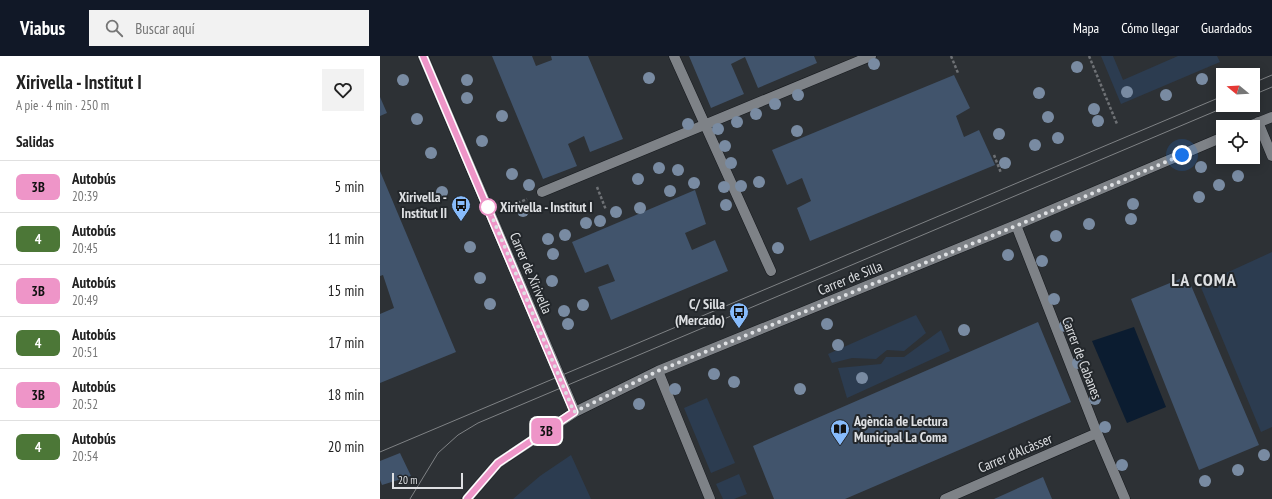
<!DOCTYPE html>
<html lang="es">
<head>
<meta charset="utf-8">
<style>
	:root { --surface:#fff; --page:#f2f2f2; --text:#222; --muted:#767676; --line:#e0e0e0; --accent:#111827 }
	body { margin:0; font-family:"PT Sans Narrow",sans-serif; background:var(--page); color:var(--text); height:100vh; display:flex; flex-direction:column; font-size:15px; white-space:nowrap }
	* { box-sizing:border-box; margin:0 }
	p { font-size:13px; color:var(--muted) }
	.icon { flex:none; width:22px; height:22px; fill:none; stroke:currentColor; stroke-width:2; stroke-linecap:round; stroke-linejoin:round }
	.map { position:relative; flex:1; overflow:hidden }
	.panel { display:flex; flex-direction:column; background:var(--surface); width:380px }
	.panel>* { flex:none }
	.badge { padding:0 8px; border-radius:6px; font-size:14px; line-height:26px }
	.needle { width:26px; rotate:288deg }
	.controls { position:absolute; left:836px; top:12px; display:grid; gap:8px }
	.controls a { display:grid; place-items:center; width:44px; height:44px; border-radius:0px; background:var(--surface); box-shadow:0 2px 10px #0003; font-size:20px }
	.scale { position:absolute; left:12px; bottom:10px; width:71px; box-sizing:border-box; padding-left:4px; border:2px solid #dee0e3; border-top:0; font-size:11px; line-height:14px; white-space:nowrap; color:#dee0e3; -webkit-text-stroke:3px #23272b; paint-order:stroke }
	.you { position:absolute; width:20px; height:20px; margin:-10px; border:3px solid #fff; border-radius:50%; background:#1a73e8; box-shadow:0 0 0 6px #1a73e833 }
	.map>.badge { position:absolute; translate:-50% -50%; box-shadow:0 0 0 2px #fff }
	h2 { padding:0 16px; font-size:15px; line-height:36px }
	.round { display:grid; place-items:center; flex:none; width:42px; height:42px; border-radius:0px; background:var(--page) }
	.summary { display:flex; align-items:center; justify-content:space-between; height:68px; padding:0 16px }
	h1 { font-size:19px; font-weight:700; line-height:30px }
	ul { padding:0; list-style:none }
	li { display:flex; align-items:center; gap:12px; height:52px; padding:0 16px; border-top:1px solid var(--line) }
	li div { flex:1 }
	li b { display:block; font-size:15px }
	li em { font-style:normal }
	li .badge { min-width:44px; font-weight:700; text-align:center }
	header { display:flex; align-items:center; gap:24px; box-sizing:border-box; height:56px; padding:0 20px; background:var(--accent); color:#fff }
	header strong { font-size:19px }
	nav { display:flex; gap:22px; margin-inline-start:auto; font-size:14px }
	.search { width:280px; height:36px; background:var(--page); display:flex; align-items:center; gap:10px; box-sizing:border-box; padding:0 14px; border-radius:0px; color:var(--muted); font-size:15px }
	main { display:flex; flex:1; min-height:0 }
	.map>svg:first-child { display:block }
</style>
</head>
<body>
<header>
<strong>Viabus</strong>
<div class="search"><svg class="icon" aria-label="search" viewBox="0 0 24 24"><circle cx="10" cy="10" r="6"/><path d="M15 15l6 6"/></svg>Buscar aquí</div>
<nav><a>Mapa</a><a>Cómo llegar</a><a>Guardados</a></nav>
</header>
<main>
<section class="panel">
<div class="summary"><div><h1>Xirivella - Institut I</h1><p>A pie · 4 min · 250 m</p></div><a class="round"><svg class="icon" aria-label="heart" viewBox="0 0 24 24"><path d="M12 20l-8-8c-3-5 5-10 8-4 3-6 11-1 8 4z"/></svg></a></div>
<h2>Salidas</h2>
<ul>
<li><span class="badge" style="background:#ee95c8;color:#111">3B</span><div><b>Autobús</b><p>20:39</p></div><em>5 min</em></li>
<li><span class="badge" style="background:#4c7737;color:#fff">4</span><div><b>Autobús</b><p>20:45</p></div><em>11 min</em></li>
<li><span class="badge" style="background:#ee95c8;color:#111">3B</span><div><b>Autobús</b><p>20:49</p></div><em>15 min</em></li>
<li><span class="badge" style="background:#4c7737;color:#fff">4</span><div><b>Autobús</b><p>20:51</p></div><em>17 min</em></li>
<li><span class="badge" style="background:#ee95c8;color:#111">3B</span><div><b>Autobús</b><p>20:52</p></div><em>18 min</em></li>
<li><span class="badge" style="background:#4c7737;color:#fff">4</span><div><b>Autobús</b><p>20:54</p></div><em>20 min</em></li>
</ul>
</section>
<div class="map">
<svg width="892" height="443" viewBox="0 0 892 443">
	<rect width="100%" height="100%" fill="#2d3135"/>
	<path fill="#2c3c50" d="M721,0H733L743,24L798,0H837L840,6L741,48Z
		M892,196V371L881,376L820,229Z
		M536,259L546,277L524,295L507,294L496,303L472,302L452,307L448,298Z
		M561,274L570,295L467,342L458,312L501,308L506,301H524Z
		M327,342L355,407L331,417L304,352Z
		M191,399L211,443H133L160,420Z
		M359,418L367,438L354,443H343L336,428Z"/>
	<path fill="#0b1c30" d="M754,271L786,351L747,367L712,285Z"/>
	<path fill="#41546c" d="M112,0H152L156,10L172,4L171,0H208L243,83L210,96L204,80L188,88L197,110L163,123Z
		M309,0H434L437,7L378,32L365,1L351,8L364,38L331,52Z
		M574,19L590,52L576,60L584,81L599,74L615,109L430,185L417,152L431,145L422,122L407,129L392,94Z
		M0,41L7,57L0,60Z
		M0,115L76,296L0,327V258L14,252L3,219L0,220Z
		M315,134L326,168L305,177L312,194L335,184L348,215L231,264L218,231L235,225L228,208L205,217L192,186Z
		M807,220L879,389L819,414L751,243Z
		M658,266L691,346L465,443H394L373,390Z
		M20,397L31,420L2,429L0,424V405Z
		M663,421L672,443H614Z"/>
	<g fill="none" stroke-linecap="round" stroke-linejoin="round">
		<g stroke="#15181c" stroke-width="11">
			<path id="street" d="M43,0L195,356
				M294,0L391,215
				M878,66L892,100
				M867,71L892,61
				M162,136L491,0
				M636,169L717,377L745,443
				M278,315L330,443
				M87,443L118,407L145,389L195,356L278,315L636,169L843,81
				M565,443L717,377"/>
		</g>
		<path stroke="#6e7175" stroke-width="2.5" stroke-dasharray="3 2" stroke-linecap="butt" d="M571,0L578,17
			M709,0L737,68
			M614,99L621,117
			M217,131L226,154
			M133,149L147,143"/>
		<use href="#street" stroke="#7e8287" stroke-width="10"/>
		<path stroke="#7f8285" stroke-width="1" d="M873,27L892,19
			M873,39L892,31
			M0,396L843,40
			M30,443L58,397L78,379L98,367L850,49"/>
	</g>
	<g fill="#798ba2">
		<circle cx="494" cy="8" r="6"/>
		<circle cx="697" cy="11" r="6"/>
		<circle cx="269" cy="22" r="6"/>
		<circle cx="822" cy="23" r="6"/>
		<circle cx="23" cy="24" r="6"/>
		<circle cx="87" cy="24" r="6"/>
		<circle cx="747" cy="36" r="6"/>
		<circle cx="659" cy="37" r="6"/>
		<circle cx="418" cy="39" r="6"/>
		<circle cx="786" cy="39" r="6"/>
		<circle cx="87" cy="42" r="6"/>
		<circle cx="395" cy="48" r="6"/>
		<circle cx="714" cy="53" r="6"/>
		<circle cx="376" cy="58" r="6"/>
		<circle cx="122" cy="60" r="6"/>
		<circle cx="668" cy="61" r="6"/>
		<circle cx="37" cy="63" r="6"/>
		<circle cx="718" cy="65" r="6"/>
		<circle cx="357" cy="66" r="6"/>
		<circle cx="308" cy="68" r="6"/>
		<circle cx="338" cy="73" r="6"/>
		<circle cx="417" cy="75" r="6"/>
		<circle cx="619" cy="78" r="6"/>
		<circle cx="678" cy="82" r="6"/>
		<circle cx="102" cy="85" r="6"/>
		<circle cx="655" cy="89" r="6"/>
		<circle cx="345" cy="90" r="6"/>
		<circle cx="51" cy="97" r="6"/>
		<circle cx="351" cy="107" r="6"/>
		<circle cx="625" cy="107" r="6"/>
		<circle cx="821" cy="111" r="6"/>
		<circle cx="279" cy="112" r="6"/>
		<circle cx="298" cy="114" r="6"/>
		<circle cx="132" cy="118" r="6"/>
		<circle cx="858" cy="120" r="6"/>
		<circle cx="258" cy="123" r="6"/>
		<circle cx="379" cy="126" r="6"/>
		<circle cx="314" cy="127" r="6"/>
		<circle cx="149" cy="129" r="6"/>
		<circle cx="839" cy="129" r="6"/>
		<circle cx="361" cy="130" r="6"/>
		<circle cx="344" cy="131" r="6"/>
		<circle cx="290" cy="135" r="6"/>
		<circle cx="62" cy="136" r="6"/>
		<circle cx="819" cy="141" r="6"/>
		<circle cx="753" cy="148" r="6"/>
		<circle cx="346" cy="149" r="6"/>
		<circle cx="260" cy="152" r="6"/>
		<circle cx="143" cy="155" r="6"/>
		<circle cx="236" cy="156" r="6"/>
		<circle cx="751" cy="163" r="6"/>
		<circle cx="220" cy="165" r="6"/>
		<circle cx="206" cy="167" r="6"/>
		<circle cx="709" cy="168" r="6"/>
		<circle cx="185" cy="179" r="6"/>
		<circle cx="676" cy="180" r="6"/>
		<circle cx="168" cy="183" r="6"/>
		<circle cx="90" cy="191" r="6"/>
		<circle cx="398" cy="192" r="6"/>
		<circle cx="173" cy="198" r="6"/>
		<circle cx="628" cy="199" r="6"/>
		<circle cx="662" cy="205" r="6"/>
		<circle cx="100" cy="222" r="6"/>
		<circle cx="172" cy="225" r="6"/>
		<circle cx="674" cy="243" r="6"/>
		<circle cx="110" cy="248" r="6"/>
		<circle cx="203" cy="249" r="6"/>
		<circle cx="184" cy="255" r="6"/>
		<circle cx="188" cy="268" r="6"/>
		<circle cx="447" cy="268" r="6"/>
		<circle cx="685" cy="270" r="6"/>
		<circle cx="584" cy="274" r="6"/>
		<circle cx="458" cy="289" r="6"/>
		<circle cx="698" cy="307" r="6"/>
		<circle cx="334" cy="318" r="6"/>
		<circle cx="482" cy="322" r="6"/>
		<circle cx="354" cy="326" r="6"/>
		<circle cx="295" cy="333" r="6"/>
		<circle cx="420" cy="333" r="6"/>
		<circle cx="715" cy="343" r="6"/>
		<circle cx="259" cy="348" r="6"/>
		<circle cx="725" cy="371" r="6"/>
		<circle cx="884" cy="399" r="6"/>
		<circle cx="742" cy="409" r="6"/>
		<circle cx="858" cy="414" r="6"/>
		<circle cx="825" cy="425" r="6"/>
	</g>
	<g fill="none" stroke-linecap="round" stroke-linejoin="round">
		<g stroke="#fff" stroke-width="9">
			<path id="line" d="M43,0L194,356L118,407L87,443"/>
		</g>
		<use href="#line" stroke="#ee95c8" stroke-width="6"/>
		<path stroke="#dee0e3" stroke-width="4" stroke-dasharray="0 7.2" d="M108,151L194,356L278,315L636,170L802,99"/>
	</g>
	<defs>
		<g id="bus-pin" transform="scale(1)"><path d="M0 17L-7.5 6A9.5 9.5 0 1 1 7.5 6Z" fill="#87bbfb" stroke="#23272b"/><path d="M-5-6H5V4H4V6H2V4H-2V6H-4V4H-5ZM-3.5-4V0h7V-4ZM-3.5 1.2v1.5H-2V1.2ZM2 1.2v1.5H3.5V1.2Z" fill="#111"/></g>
		<g id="library-pin" transform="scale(1)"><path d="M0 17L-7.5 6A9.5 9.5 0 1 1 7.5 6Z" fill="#87bbfb" stroke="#23272b"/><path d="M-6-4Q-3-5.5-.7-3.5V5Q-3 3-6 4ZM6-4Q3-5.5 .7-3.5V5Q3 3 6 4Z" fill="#111"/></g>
	</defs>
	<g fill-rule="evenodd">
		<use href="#bus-pin" x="81" y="149"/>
		<use href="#bus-pin" x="359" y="256"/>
		<use href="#library-pin" x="460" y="373"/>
	</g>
	<circle fill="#fff" stroke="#ee95c8" stroke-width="2" cx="108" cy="151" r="8"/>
	<g text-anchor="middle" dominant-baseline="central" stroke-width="4" stroke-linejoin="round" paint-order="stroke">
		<g font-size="14" font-weight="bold" fill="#dee0e3" stroke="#23272b" text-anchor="end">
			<text x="67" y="141">Xirivella -<tspan x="67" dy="16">Institut II</tspan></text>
			<text x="345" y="248">C/ Silla<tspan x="345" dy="16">(Mercado)</tspan></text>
			<text x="474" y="365" text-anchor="start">Agència de Lectura<tspan x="474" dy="16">Municipal La Coma</tspan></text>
		</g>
		<g font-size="14" font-weight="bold" fill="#dee0e3" stroke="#23272b" text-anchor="start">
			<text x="120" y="151">Xirivella - Institut I</text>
		</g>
		<g font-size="14" fill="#dee0e3" stroke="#23272b">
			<text transform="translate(151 217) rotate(67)">Carrer de Xirivella</text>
			<text transform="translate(470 222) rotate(-22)">Carrer de Silla</text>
			<text transform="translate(702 302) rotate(69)">Carrer de Cabanes</text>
			<text transform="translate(635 397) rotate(-23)">Carrer d'Alcàsser</text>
		</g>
		<g font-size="18" font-weight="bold" letter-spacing="1" fill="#dee0e3" stroke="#23272b">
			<text x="824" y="223">LA COMA</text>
		</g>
	</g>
</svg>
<div class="controls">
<a><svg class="needle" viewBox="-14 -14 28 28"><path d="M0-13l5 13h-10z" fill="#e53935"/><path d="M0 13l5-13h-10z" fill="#767676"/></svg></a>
<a><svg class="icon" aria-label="locate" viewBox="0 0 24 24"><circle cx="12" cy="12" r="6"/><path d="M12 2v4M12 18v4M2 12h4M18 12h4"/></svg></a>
</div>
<div class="scale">20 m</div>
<div class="you" style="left:802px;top:99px"></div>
<b class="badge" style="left:166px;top:375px;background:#ee95c8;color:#111">3B</b>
</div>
</main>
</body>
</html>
